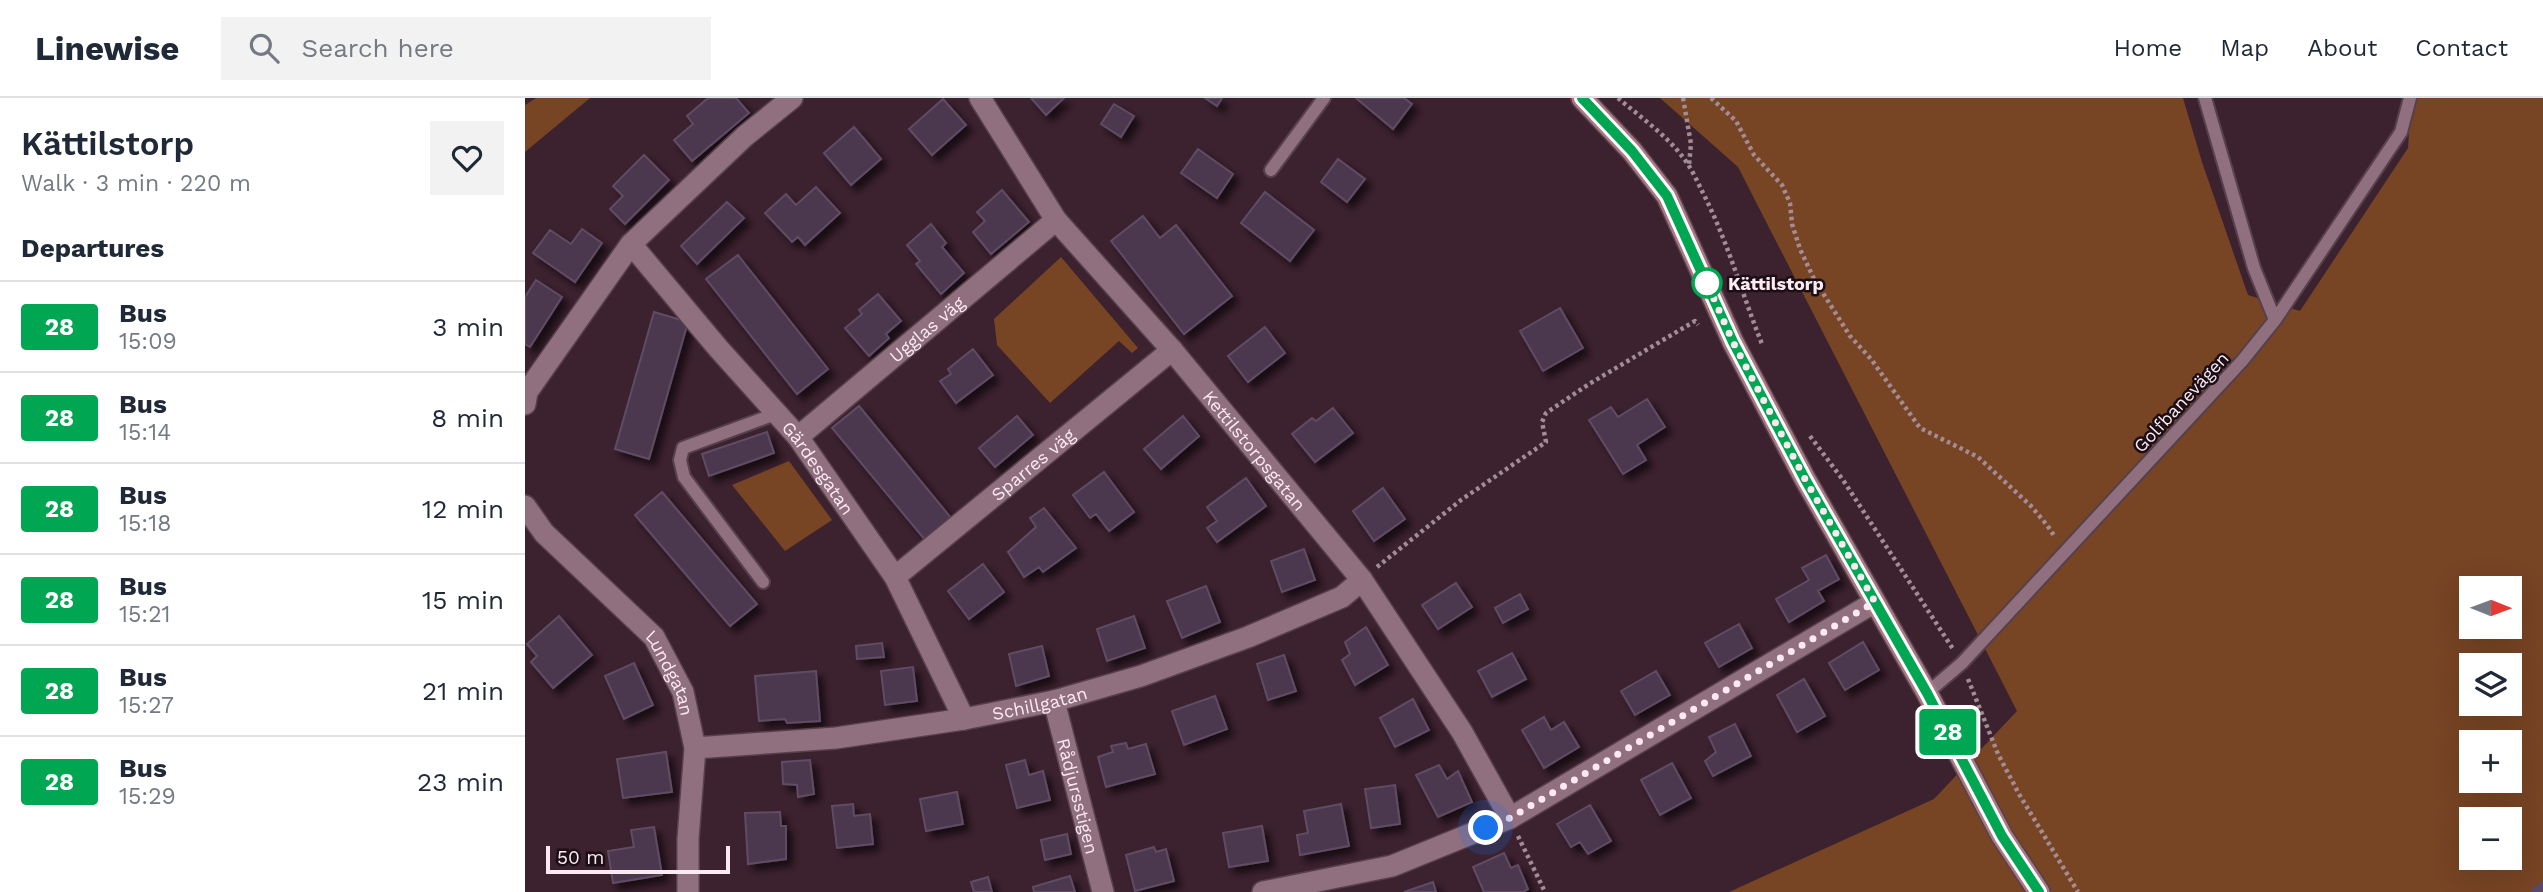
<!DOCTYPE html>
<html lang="en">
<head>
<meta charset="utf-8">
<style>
	:root { --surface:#fff; --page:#f2f2f3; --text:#1f2937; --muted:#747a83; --line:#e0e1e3 }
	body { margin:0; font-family:"Work Sans",sans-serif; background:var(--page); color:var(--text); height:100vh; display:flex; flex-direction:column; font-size:26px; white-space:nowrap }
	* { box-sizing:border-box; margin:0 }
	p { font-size:23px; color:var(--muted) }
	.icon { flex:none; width:38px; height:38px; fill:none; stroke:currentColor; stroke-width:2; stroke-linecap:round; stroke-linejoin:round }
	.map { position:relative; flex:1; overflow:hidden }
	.side { display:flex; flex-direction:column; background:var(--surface); width:525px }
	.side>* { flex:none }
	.badge { padding:0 14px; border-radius:5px; font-size:24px; line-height:46px }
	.needle { width:46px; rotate:91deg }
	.tools { position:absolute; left:1934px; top:478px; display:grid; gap:14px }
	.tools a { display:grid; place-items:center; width:63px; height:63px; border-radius:0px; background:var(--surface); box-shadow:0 7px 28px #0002; font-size:35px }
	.scale { position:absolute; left:21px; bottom:18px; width:184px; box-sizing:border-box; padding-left:7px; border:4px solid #fce9f1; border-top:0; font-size:19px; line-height:24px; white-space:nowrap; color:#fce9f1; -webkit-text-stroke:5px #1b0f15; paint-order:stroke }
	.you { position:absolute; width:35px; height:35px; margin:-18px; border:5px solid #fff; border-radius:50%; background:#1a73e8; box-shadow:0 0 0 10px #1a73e833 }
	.map>.badge { position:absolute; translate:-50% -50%; box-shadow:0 0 0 4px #fff }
	h2 { padding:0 21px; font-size:26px; line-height:63px }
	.round { display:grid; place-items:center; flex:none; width:74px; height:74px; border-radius:0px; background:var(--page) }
	.headline { display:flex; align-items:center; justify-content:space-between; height:119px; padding:0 21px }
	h1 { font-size:33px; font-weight:600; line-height:52px }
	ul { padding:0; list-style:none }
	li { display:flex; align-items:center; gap:21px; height:91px; padding:0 21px; border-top:2px solid var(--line) }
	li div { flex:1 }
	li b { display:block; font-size:26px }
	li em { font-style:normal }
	li .badge { min-width:77px; font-weight:700; text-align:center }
	header { display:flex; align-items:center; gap:42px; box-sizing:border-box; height:98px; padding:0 35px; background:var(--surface); border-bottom:2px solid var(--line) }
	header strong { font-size:33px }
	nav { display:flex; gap:38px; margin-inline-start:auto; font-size:24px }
	.search { width:490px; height:63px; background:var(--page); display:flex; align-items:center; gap:18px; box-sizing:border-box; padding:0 24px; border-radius:0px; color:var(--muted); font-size:26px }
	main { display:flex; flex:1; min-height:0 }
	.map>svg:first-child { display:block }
</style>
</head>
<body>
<header>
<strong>Linewise</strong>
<div class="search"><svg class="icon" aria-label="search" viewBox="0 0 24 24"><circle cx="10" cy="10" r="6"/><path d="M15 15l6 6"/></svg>Search here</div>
<nav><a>Home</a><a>Map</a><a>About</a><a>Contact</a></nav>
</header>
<main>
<section class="side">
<div class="headline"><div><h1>Kättilstorp</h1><p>Walk · 3 min · 220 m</p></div><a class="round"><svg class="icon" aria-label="heart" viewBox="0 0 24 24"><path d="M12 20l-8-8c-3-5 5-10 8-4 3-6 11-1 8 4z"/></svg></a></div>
<h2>Departures</h2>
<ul>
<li><span class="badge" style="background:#00a651;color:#fff">28</span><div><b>Bus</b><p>15:09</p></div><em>3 min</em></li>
<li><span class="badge" style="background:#00a651;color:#fff">28</span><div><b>Bus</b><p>15:14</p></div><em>8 min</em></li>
<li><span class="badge" style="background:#00a651;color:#fff">28</span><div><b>Bus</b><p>15:18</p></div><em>12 min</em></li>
<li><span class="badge" style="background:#00a651;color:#fff">28</span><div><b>Bus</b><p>15:21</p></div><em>15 min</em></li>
<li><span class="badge" style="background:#00a651;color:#fff">28</span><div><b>Bus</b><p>15:27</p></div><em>21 min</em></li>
<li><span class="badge" style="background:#00a651;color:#fff">28</span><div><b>Bus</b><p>15:29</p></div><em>23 min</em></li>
</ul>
</section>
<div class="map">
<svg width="2018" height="794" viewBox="0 0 2018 794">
	<defs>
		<filter id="shadow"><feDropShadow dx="6" dy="6" stdDeviation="3.5" flood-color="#0009"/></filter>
	</defs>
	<rect width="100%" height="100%" fill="#3c212e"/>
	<path fill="#774424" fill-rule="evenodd" d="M11,0H65L0,54V7Z
		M1135,0H1658L1677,64L1723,197L1775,213L1883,50L1886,0H2018V794H1204L1409,701L1492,613L1213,69ZM1946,490H1984V528H1946ZM1946,567H1984V606H1946ZM1946,644H1984V682H1946ZM1946,721H1984V760H1946Z
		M536,159L613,250L607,255L594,243L525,305L472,247L469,221Z
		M264,363L307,422L260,453L207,387Z"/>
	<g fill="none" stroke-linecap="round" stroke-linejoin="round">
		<path stroke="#5a496e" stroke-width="7" d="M2009,794L2018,787"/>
	</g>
	<path fill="#4b384f" stroke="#604c64" stroke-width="2" filter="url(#shadow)" d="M183,0H211L224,15L167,63L149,42L168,26L162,18Z
		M506,0H539L521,17Z
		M680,0H697L692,8Z
		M831,0H879L887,6L868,31Z
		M418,1L441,27L407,57L384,31Z
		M589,6L609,18L596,39L576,26Z
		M329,29L356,61L326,87L299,55Z
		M673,51L708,76L692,100L656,75Z
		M119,57L144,82L100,126L85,111L98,98L88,88Z
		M813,61L840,81L822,104L796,84Z
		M291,89L315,115L280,147L273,139L267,144L240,115L261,96L271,107Z
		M477,92L504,124L466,156L448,134L460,123L452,114Z
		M740,94L789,132L765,163L716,125Z
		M202,104L219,120L172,166L156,148Z
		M618,118L635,140L651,127L707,198L659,236L586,143Z
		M406,126L421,145L417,149L439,175L416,196L391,166L395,163L382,147Z
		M57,131L77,145L50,184L8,155L25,132L46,146Z
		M213,157L303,271L272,296L181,181Z
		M11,182L37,199L5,249L0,246V199Z
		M353,196L376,223L361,236L364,240L344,258L320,230L337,216L334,212Z
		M1035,210L1058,250L1018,273L995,233Z
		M129,214L163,224L124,361L90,351Z
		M740,229L760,255L723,284L703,258Z
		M448,251L468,277L431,305L415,283L426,276L423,271Z
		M1122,301L1140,329L1112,347L1121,362L1098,376L1064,322L1086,309L1093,319Z
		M334,308L427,421L401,443L307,330Z
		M808,310L828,335L790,364L767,336L787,320L791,323Z
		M492,318L508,337L470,369L454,350Z
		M658,318L674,338L636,371L619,351Z
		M242,334L249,355L184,378L177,356Z
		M579,374L609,414L584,433L571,416L565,420L548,397Z
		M721,380L741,408L692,444L682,430L692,423L682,409Z
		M858,390L880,421L849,443L828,413Z
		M137,394L232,506L205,528L110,417Z
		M519,410L551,450L518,474L514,469L499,479L483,454L511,429L505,420Z
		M779,451L790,482L757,494L746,463Z
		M1301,457L1314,481L1293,493L1299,503L1264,524L1251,501L1284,482L1277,470Z
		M458,466L479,494L444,521L423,493Z
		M931,485L947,509L913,531L897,507Z
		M681,488L695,524L657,540L642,503Z
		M995,496L1003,511L978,525L970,510Z
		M34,518L67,557L28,590L6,564L12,558L2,546Z
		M609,518L620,550L582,563L572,531Z
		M1214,526L1227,550L1194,569L1180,545Z
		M841,529L863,567L830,587L817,562L825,556L820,544Z
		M1338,544L1354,572L1320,592L1304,565Z
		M357,545L359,559L332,561L331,548Z
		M517,548L524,578L491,588L484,556Z
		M987,555L1001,581L967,599L953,573Z
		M759,557L771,593L743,602L732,566Z
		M109,565L128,607L99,621L80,578Z
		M388,569L392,603L360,607L356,573Z
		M291,573L295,623L262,625L260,621L234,623L230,578Z
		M1131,573L1145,597L1110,617L1096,593Z
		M1279,581L1300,618L1272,634L1252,597Z
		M690,598L702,631L659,647L647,613Z
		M888,601L904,632L870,649L855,620Z
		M1019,619L1026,632L1039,624L1054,649L1019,670L997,632Z
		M1210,626L1226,658L1188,678L1180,663L1191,654L1184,639Z
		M601,645L603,651L621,646L630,676L581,689L573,659L588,654L586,648Z
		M141,654L147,694L98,700L92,661Z
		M285,662L289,696L273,699L272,687L258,686L257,664Z
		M500,662L504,677L518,673L525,702L492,710L481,667Z
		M1147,665L1166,700L1135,717L1116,682Z
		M914,667L922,681L933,673L947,704L913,719L891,677Z
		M870,687L875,726L846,730L840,691Z
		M432,694L438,726L401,733L395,701Z
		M328,706L329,718L345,716L348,746L312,750L307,708Z
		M816,706L824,748L775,757L772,737L783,735L779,713Z
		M1065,707L1086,743L1063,756L1055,744L1046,749L1032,726Z
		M255,714L256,728H261V761L223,766L220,715Z
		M737,728L743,763L704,769L698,735Z
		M129,729L137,777L88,785L83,753L109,749L106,732Z
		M542,736L546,756L520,762L516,742Z
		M629,749L631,754L641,751L649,783L610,793L601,757Z
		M979,755L986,770L993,767L1003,791L998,794H959L948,769Z
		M545,778L550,794H509L508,789Z
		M463,779L467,794H449L446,784Z
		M908,784L911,794H879Z"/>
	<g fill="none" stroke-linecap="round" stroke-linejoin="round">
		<g stroke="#56404b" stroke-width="16">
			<path id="lane" d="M1680,0L1729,170L1750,222
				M746,72L799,0
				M238,484L159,379L155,362L158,350L253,315
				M1402,595L1437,565L1717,263L1750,222L1876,34L1885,0"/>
		</g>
		<g stroke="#56404b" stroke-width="24">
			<g id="street">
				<path id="s1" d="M455,0L531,122L647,252L837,482L937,634L985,720"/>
				<path id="s2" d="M106,146L193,250L273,339L370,479L439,621"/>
				<path d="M0,306L2,294L106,146L220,38L267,0"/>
				<path id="s3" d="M273,339L531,122"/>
				<path id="s4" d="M0,408L19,435L129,539L158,594L170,650L163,741V794"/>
				<path id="s5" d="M370,479L647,252"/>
				<path id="s6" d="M529,603L578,794"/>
				<path id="s7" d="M170,650L311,640L439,621L529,603L616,578L723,539L817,499L837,482"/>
				<path d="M738,794L867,768L985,720L1350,504"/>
			</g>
		</g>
		<g stroke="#56404b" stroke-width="24">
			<path id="secondary" d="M1057,0L1107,53L1142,98L1208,244L1280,381L1402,595L1477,738L1514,794"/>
		</g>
		<path stroke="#a38c96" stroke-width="4.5" stroke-dasharray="3.5 3.5" stroke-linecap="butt" d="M1093,0C1114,18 1140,36 1157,58C1166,69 1172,83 1178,95C1203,144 1217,196 1237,246
			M1158,0L1166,46L1164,67
			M1186,0L1211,23L1229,57L1257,87L1265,105L1267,126L1275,151L1289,181L1325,238L1346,261L1395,330L1453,359L1506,408L1522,427L1530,439
			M1285,338L1318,382L1428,551
			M852,469L936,402L1021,344L1017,324L1021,315L1064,286L1170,223L1173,227
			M1443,581L1473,656L1494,696L1553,794
			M993,738L1020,794"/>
		<use href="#lane" stroke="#906f7e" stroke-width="12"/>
		<use href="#street" stroke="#906f7e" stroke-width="21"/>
		<use href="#secondary" stroke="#a87983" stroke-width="21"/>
	</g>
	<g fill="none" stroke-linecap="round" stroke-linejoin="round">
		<g stroke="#fff" stroke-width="16">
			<path id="line" d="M1057,0L1107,53L1142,98L1208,244L1280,381L1402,595L1477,738L1514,794"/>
		</g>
		<use href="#line" stroke="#00a651" stroke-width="10"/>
		<path stroke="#fce9f1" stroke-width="7" stroke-dasharray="0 12.6" d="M961,730L985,720L1350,504L1280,381L1208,244L1182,185"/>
	</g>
	<circle fill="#fff" stroke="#00a651" stroke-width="3.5" cx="1182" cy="185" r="14"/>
	<g text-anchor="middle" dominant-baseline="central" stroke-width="5" stroke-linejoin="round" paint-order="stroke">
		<g font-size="18" font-weight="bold" fill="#fce9f1" stroke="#1b0f15" text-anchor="start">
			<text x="1203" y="185">Kättilstorp</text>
		</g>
		<g font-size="18" fill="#fce9f1" stroke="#1b0f15">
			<text stroke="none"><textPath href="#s3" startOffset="168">Ugglas väg</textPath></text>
			<text transform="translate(1656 304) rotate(-47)">Golfbanevägen</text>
			<text stroke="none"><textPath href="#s1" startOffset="448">Kettilstorpsgatan</textPath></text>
			<text stroke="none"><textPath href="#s5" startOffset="178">Sparres väg</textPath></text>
			<text stroke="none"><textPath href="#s2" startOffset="292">Gärdesgatan</textPath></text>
			<text stroke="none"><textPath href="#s4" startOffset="224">Lundgatan</textPath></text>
			<text stroke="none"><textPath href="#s7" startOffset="348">Schillgatan</textPath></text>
			<text stroke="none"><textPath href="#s6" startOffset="98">Rådjursstigen</textPath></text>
		</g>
	</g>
</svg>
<div class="tools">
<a><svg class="needle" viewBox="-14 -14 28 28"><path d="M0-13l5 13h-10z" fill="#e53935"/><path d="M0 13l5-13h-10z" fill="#747a83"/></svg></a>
<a><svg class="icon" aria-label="layers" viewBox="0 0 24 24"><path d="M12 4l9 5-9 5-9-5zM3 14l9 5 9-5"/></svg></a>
<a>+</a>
<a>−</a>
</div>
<div class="scale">50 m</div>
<div class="you" style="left:961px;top:730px"></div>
<b class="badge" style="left:1423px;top:634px;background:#00a651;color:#fff">28</b>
</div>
</main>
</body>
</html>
